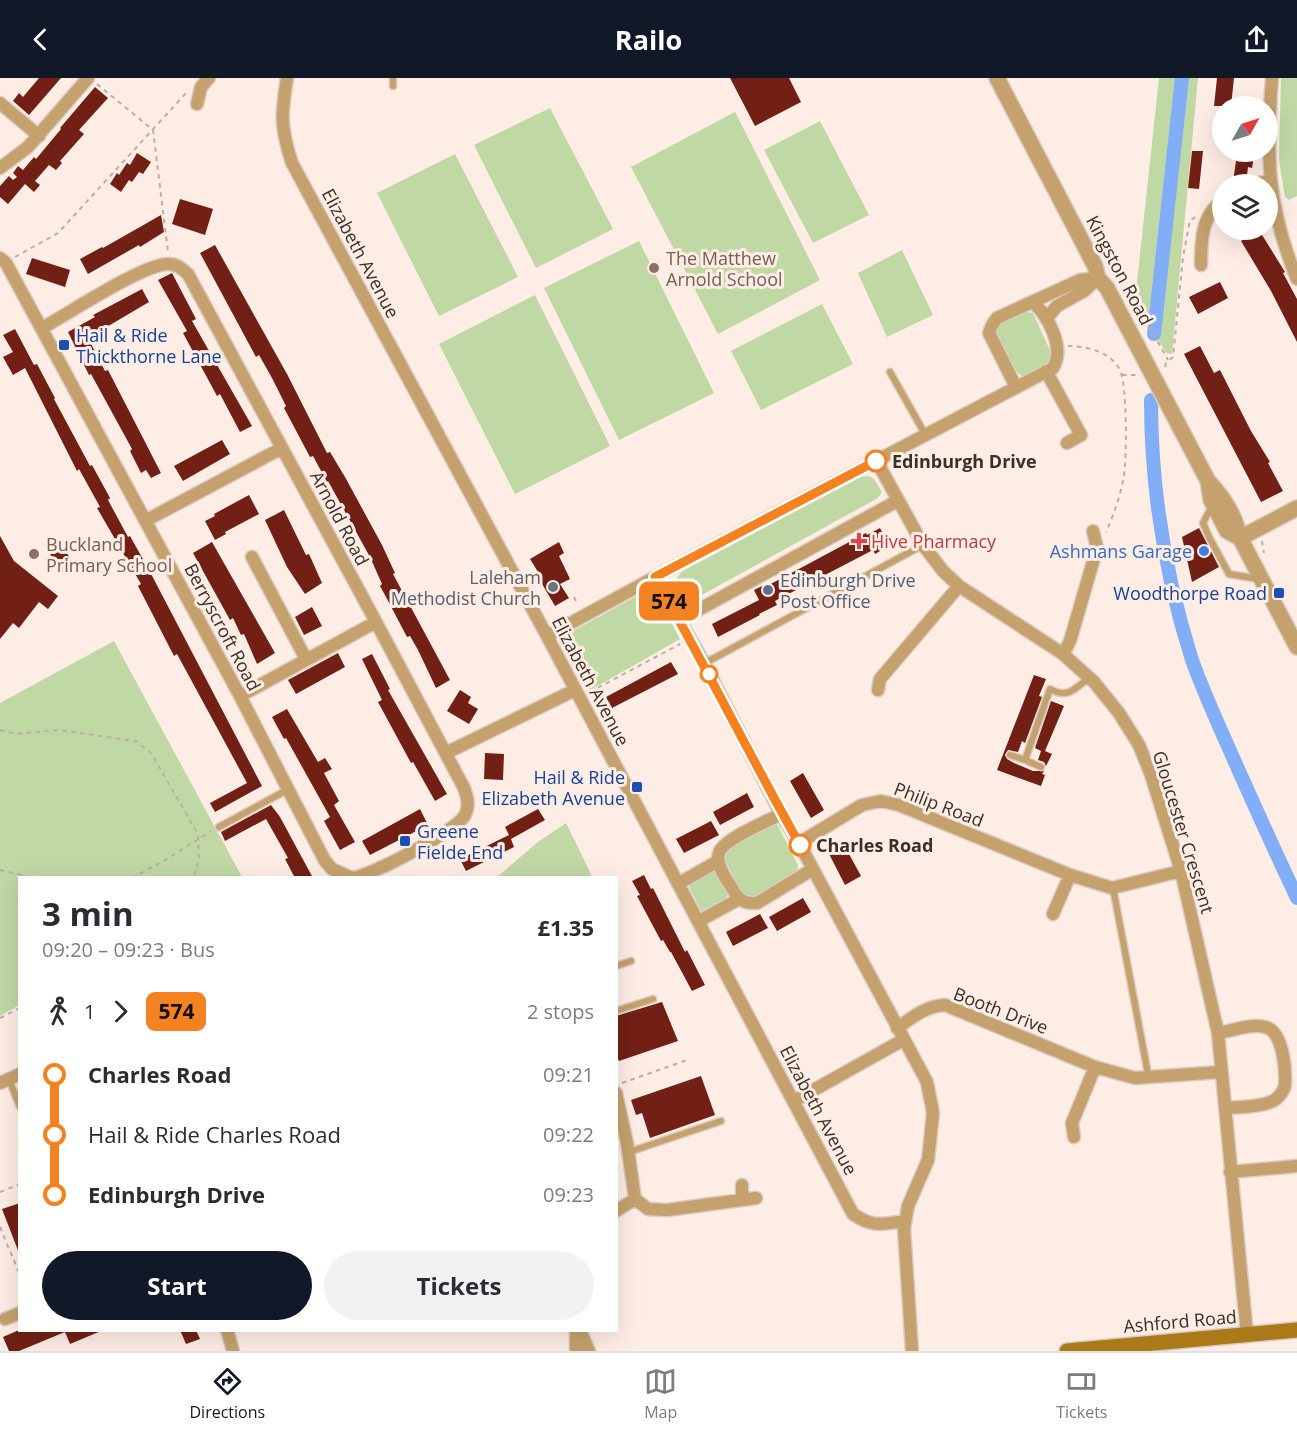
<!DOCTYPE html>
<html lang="en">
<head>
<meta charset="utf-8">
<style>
	:root { --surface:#fff; --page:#f2f2f3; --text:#2b2b33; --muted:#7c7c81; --line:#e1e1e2; --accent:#111827 }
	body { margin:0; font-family:"Open Sans",sans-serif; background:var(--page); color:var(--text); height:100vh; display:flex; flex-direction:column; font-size:22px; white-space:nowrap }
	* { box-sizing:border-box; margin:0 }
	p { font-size:20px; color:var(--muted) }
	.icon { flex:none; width:33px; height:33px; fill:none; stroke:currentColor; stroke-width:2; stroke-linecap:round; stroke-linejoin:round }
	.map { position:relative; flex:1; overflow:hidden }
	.sheet { position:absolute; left:18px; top:798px; width:600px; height:456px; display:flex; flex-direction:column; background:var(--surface); border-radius:0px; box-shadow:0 6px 24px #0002 }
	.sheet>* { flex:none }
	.badge { padding:0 12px; border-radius:9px; font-size:21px; line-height:39px }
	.needle { width:39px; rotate:51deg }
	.fabs { position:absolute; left:1212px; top:18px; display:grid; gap:12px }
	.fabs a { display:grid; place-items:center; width:66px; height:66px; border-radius:50%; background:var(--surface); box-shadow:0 6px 24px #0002; font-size:30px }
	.map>.badge { position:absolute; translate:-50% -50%; box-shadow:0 0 0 3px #fff }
	.legs { display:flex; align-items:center; gap:9px; height:66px; padding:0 24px; font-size:20px }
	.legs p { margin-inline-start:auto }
	.summary { display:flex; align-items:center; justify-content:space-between; height:102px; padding:0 24px }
	h1 { font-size:33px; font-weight:700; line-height:45px }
	.button { display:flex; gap:12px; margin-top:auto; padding:12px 24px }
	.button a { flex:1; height:69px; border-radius:36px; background:var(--accent); color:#fff; font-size:24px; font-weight:700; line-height:69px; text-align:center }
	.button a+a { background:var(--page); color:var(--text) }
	ul { padding:0 24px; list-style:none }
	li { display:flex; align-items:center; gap:21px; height:60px; font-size:22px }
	li i { display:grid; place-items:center; width:9px; height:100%; margin:0 8px; background:currentColor }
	li i::after { content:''; width:15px; height:15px; margin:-8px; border:4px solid; border-radius:50%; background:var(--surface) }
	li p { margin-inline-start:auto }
	li:first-child i { background:linear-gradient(#0000 50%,currentColor 0) }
	li:last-child i { background:linear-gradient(currentColor 50%,#0000 0) }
	header { display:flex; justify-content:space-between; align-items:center; height:78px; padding:0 24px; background:var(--accent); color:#fff; font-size:27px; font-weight:700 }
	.tabs { display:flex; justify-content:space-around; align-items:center; height:84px; border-top:2px solid var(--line); background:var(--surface); font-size:16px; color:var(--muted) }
	.tabs a { display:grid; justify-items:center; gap:3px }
	.tabs .active { color:var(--accent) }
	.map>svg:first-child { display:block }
</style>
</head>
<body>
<header><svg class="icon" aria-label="back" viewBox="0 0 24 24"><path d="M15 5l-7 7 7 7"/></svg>Railo<svg class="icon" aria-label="share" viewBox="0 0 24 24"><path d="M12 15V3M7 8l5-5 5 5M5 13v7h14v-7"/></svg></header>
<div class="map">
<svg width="1297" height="1273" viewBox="0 0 1297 1273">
	<rect width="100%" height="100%" fill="#fdede4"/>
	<path fill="#bfd8a4" d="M1159,0H1198L1172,276L1166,275L1135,223Z
		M1281,0H1297V118L1289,122L1285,119L1279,82Z
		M550,30L613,151L536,190L474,67Z
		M735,34L820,202L718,256L631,89Z
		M820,43L869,137L813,165L764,72Z
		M455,76L518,199L439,238L377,115Z
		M639,163L714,315L619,362L544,210Z
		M902,172L933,237L887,259L858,195Z
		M535,217L610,368L515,416L439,266Z
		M822,226L853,286L761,332L731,273Z
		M1025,234L1033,235L1052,277L1051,283L1023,299L1011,289L994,258L998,247Z
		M869,398L874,401L882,414L878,420L687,525C669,518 670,505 683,493L861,399Z
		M644,514L653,517L659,521L680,561L587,614L563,570L564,558Z
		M114,563L242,799L20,800L19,927L0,938V625Z
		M776,744L798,787L797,794L753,819L748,820L743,817L724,781L729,771Z
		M566,745L591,796L590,799H497L538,764Z
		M713,793H716L728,816L726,820L701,833L689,809L690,806Z"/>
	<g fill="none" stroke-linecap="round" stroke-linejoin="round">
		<path stroke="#82adf7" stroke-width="14" d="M1154,256L1182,0
			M1151,322C1151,411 1165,497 1192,582C1202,610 1215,639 1227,666C1250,718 1273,769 1297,820"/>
	</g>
	<path fill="#722015" d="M39,0H61L29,37L13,23L19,15L23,19Z
		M730,0H789L801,24L755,48Z
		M1217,0H1234L1231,28H1214Z
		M95,9L108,20L79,52L84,56L60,83L62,85L56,92L49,87L35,103L40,107L34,114L25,106L8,126L0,119V108L9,98L13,102L17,99L13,95L18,88L23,92L34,79L36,81L61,51L60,50Z
		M1192,73H1203L1199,111L1188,110Z
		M137,75L151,84L143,96L139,94L132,104L129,102L121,114L110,106L117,95L119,97L127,85L130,87Z
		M1237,76L1254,78L1252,90L1248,89L1246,106L1233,104Z
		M180,121L213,131L205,157L172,146Z
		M161,137L164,154L140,169L139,167L88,196L80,181L102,169L103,170Z
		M1259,152L1285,194L1283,195L1297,221V264L1271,213L1241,163Z
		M215,167L287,296L327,375L330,374L345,399L382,467L395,495L393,496L450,602L436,610L418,572L410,558L407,559L386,519L380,508L382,506L370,479L328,403L327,404L313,378L310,379L284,330L286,328L272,300L259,277L256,279L200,175Z
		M32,180L70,192L65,209L26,196Z
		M172,195L196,241L192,243L252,348L240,354L220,316L217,318L183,255L187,253L158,202Z
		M1220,204L1228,220L1198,236L1189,219Z
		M142,211L149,224L88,260L105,293L108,292L161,395L151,400L146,392L141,395L130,373L132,371L91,296L89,297L68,254L95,239L93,237Z
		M15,251L34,287L37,286L55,320L54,321L90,388L92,387L110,420L108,422L128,459L130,458L149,492L262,708L215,734L210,725L247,705L177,576L174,578L138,508L141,506L97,430L100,429L79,391L77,393L25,290L13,297L3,279L13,274L3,257Z
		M1200,268L1214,295L1220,292L1251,353L1270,384L1268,385L1283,413L1261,424L1184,276Z
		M222,362L230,376L183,403L174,388Z
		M249,417L259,436L225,454L226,456L215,462L205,443L215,438L214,436Z
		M284,432L306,477L309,476L322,505L305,516L287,489L265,442Z
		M880,450L889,468L875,476L873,472L775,523L777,527L759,536L760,537L718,559L712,546L759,522L754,512L766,506L767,508L866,455L867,457Z
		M1199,450L1219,489L1192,504L1182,459Z
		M0,458L14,483L58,518L48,531L39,524L19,550L13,545L0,561Z
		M61,464L74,488L59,496L48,471Z
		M212,464L275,575L257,586L244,556L241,557L233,540L230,542L193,475Z
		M559,464L564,475L559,478L570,501L560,506L569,520L555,528L538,499L540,497L530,481Z
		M312,529L322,548L304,557L295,539Z
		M338,575L345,589L296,616L288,602Z
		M372,576L390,611L388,612L447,716L435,723L413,684L411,685L378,624L382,622L362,581Z
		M671,584L678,596L612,630L606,619Z
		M1034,597L1046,601L1039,618L1042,619L1025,665L1022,663L1018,674L1008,672L1005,677L1007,681L1014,685L1033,693H1044L1042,696L1045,697L1041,708L997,692Z
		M460,612L471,619L468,625L478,631L469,646L447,633Z
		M1051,623L1064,628L1045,673L1052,676L1046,688L1044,684L1038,682L1041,673L1035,670Z
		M287,631L318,684L325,680L332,691L324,695L339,723L334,727L355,764L340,772L324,743L330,739L286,660L284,661L272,639Z
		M485,675L504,676L503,702L484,701Z
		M803,695L824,732L811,740L790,703Z
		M747,715L754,729L720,747L713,734Z
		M271,727L280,739L313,800H295L285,781L288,780L266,741L225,763L221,754Z
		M420,731L428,747L370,777L362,763Z
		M538,731L545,742L511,761L514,769L466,793L460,781L509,757L505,749Z
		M711,743L719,757L684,775L676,761Z
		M842,763L861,798L845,807L827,772Z
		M644,797L651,811L653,810L685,874L687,872L705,907L692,913L671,874H670L663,862L661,863L637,818L640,817L632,803Z
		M803,820L811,834L777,853L769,839Z
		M760,836L768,850L733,868L726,854Z
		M662,924L678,963L619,983L616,977V938Z
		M701,998L715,1037L650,1060L642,1035L636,1037L631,1022Z
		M20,1125V1174L19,1175L2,1131Z
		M19,1252H101V1253L70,1266L65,1254L19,1273H9L3,1259Z
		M180,1252H196L200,1261L186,1266Z"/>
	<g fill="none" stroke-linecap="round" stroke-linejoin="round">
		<g stroke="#dacbc3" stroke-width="9">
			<path id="service" d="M393,8V0
				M890,294L925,356
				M1212,428L1203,445L1209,459L1229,496L1258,501
				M705,585L923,467
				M1010,677L1025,682
				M1041,689L1025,682L1050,611C1068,621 1074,611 1089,600
				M219,749L287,712
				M1113,810L1149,1001
				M616,888L631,883
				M616,933L653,921
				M9,1001L20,1029
				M629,1074L721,1043"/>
		</g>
		<g stroke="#dacbc3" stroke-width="15">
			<path id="minor" d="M287,0C281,37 280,48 292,85L547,558L853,1136C873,1150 883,1146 905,1143
				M1272,0C1266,78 1267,128 1297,201
				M0,25L39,58
				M197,26L201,9L209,0
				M0,90L28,69L88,0
				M1256,106L1270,102
				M0,180L6,185L240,618L325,783L332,791L352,800
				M1201,187C1201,164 1201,138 1222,123
				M1046,241L1057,228L1084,213L1098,200
				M42,250C68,236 143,186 168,186C177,186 181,190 188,196L376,544L464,710C467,719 470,727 465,737C457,753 372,797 353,800
				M1046,293L1081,357L1067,365
				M1016,309L989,255L992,247L997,240L1080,202L1098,200
				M876,382L923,467L943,493L959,508L1063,576L1094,604L1119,635L1139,667L1151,697L1181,793L1218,955L1247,1257
				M145,443L282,370
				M252,479L306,581
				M655,499L704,585L781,736L799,765L927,1004L933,1035L928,1082L908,1128L904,1151L912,1273
				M680,542L897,423
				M547,558L655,499L1053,290C1065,270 1049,239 1033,224
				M1063,576L1070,563L1097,470L1093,453
				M878,612L880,601L959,508
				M240,618L376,544
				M446,675L575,612
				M781,736C768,743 723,761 719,775C715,786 726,801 732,810C738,821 743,826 757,825L813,791
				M799,765L862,727L881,723L899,727L1070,797L1112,810L1181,793
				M678,806L718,783
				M1053,836L1070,797
				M699,843L739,821
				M897,950C913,939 926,928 945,927L1095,989L1135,1000L1221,994
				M1218,955C1232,953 1255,944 1268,950C1283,957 1286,991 1285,1006C1285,1011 1280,1018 1276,1021C1266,1029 1239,1029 1226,1030
				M0,1005L20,996
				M616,1015L627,1065L635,1121L616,1133
				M794,1023L903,962
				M1074,1059L1072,1045L1095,989
				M1230,1094L1297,1088
				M742,1107V1122
				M635,1121L648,1131L667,1132L756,1120
				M5,1241L20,1235
				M227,1252L233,1273
				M576,1252V1273
				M580,1252L589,1273"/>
		</g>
		<g stroke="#dacbc3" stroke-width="18">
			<path id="tertiary" d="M997,0L1095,188L1098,200L1107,210L1208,403C1224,419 1235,438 1240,460L1297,569
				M1208,403L1211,422L1227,453L1240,460
				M1240,460L1297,430"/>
		</g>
		<g stroke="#dacbc3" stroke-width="18">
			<path id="secondary" d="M1067,1273L1297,1252"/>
		</g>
		<path stroke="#bcaea6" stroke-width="2" stroke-dasharray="4.5 4.5" stroke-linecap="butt" d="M97,6L153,52L168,174
			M15,179L58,155L187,14
			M1141,243L1150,250L1168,282
			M1068,268C1087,268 1111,274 1120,292C1127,306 1127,379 1124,397C1121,416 1114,436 1106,454
			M1165,289L1166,285L1173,279L1183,179L1190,142L1196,139
			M1122,297H1136
			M1262,463L1264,475
			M574,519L578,527
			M590,614L680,566
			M0,652L16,656L58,652L136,663L151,675L198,756L199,782L193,800
			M0,792L34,800
			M132,800L167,781L211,753
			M0,940L20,930
			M622,1005L690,981
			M0,1114L20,1106
			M0,1149L20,1197"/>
		<use href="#service" stroke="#c4a16d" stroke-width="6"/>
		<use href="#minor" stroke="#c4a16d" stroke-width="12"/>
		<use href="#tertiary" stroke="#c4a16d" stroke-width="15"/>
		<use href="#secondary" stroke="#ac7918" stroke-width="15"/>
	</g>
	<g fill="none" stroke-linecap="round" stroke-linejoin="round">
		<g stroke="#fff" stroke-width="14">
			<path id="line-1" d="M800,767C750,678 705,587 655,499L876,383"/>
		</g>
		<use href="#line-1" stroke="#f58220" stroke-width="9"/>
	</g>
	<g fill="#8d6e63" stroke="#fdede4" stroke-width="2">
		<circle cx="654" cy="190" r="6"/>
		<circle cx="34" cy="476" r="6"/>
	</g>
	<g fill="#1a4fb4" stroke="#fdede4" stroke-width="2">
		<rect x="58" y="261" width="12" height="12" rx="3"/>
		<rect x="1273" y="509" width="12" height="12" rx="3"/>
		<rect x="631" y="703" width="12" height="12" rx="3"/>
		<rect x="399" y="757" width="12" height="12" rx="3"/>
	</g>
	<g fill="#fff" stroke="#f58220" stroke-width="3">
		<circle cx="876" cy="383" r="10"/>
		<circle cx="709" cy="596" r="8"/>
		<circle cx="800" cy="767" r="10"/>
	</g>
	<path fill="#e0444e" stroke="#fdede4" stroke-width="2" d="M856 454h6v6h6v6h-6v6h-6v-6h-6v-6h6z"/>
	<circle fill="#3f7fe0" stroke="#fdede4" stroke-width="2" cx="1204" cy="473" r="6"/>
	<circle fill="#6b7280" stroke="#fdede4" stroke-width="2" cx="553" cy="509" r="6"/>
	<circle fill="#5c6f8a" stroke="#fdede4" stroke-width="2" cx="768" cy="512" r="6"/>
	<g text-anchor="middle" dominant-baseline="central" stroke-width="6" stroke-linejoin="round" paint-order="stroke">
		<g font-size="18" fill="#3a302a" stroke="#fdede4">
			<text transform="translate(361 175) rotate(62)">Elizabeth Avenue</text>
			<text transform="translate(1120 192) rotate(62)">Kingston Road</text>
			<text transform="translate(340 440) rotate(62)">Arnold Road</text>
			<text transform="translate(223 549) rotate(62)">Berryscroft Road</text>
			<text transform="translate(591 603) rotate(62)">Elizabeth Avenue</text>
			<text transform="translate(939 726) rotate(21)">Philip Road</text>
			<text transform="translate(1184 754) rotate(73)">Gloucester Crescent</text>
			<text transform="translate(1001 932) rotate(21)">Booth Drive</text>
			<text transform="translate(819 1032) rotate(62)">Elizabeth Avenue</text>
			<text transform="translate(1180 1243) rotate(-5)">Ashford Road</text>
		</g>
		<g font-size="18" fill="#785e54" stroke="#fdede4" text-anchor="start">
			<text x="666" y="180">The Matthew<tspan x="666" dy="21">Arnold School</tspan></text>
			<text x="46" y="466">Buckland<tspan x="46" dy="21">Primary School</tspan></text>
		</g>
		<g font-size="18" fill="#164399" stroke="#fdede4" text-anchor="start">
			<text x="76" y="257">Hail &amp; Ride<tspan x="76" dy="21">Thickthorne Lane</tspan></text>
			<text x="1267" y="515" text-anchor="end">Woodthorpe Road</text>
			<text x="625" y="699" text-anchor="end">Hail &amp; Ride<tspan x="625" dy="21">Elizabeth Avenue</tspan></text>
			<text x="417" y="753">Greene<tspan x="417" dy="21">Fielde End</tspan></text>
		</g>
		<g font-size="18" font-weight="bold" fill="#3a302a" stroke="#fdede4" text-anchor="start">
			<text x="892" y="383">Edinburgh Drive</text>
			<text x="816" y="767">Charles Road</text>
		</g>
		<g font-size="18" fill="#be3a42" stroke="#fdede4" text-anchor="start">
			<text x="871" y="463">Hive Pharmacy</text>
		</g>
		<g font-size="18" fill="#366cbe" stroke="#fdede4" text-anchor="end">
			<text x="1192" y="473">Ashmans Garage</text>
		</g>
		<g font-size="18" fill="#5b616d" stroke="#fdede4" text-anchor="end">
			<text x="541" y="499">Laleham<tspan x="541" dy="21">Methodist Church</tspan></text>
		</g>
		<g font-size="18" fill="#4e5e75" stroke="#fdede4" text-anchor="start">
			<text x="780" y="502">Edinburgh Drive<tspan x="780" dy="21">Post Office</tspan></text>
		</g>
	</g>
</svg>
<div class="fabs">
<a><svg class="needle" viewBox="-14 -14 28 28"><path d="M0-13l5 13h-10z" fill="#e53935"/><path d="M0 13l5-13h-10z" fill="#7c7c81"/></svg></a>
<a><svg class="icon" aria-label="layers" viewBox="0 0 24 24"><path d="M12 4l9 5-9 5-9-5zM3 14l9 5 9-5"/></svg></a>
</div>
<b class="badge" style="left:669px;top:523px;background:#f58220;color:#111">574</b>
<section class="sheet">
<div class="summary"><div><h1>3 min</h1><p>09:20 – 09:23 · Bus</p></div><b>£1.35</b></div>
<div class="legs"><svg class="icon" aria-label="walk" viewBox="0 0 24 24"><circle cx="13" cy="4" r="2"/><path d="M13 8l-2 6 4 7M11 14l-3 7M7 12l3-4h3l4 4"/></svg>1<svg class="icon" aria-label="forward" viewBox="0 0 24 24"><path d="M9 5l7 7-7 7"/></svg><b class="badge" style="background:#f58220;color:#111">574</b><p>2 stops</p></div>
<ul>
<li><i style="color:#f58220"></i><b>Charles Road</b><p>09:21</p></li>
<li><i style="color:#f58220"></i><span>Hail &amp; Ride Charles Road</span><p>09:22</p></li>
<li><i style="color:#f58220"></i><b>Edinburgh Drive</b><p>09:23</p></li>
</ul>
<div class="button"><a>Start</a><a>Tickets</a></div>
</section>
</div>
<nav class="tabs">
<a class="active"><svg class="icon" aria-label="directions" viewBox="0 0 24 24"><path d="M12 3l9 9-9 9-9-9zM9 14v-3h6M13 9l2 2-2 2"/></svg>Directions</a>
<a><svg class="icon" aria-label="map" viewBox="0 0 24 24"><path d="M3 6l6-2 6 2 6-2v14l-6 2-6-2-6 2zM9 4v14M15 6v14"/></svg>Map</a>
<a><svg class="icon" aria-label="tickets" viewBox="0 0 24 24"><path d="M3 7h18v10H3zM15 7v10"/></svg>Tickets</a>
</nav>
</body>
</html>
